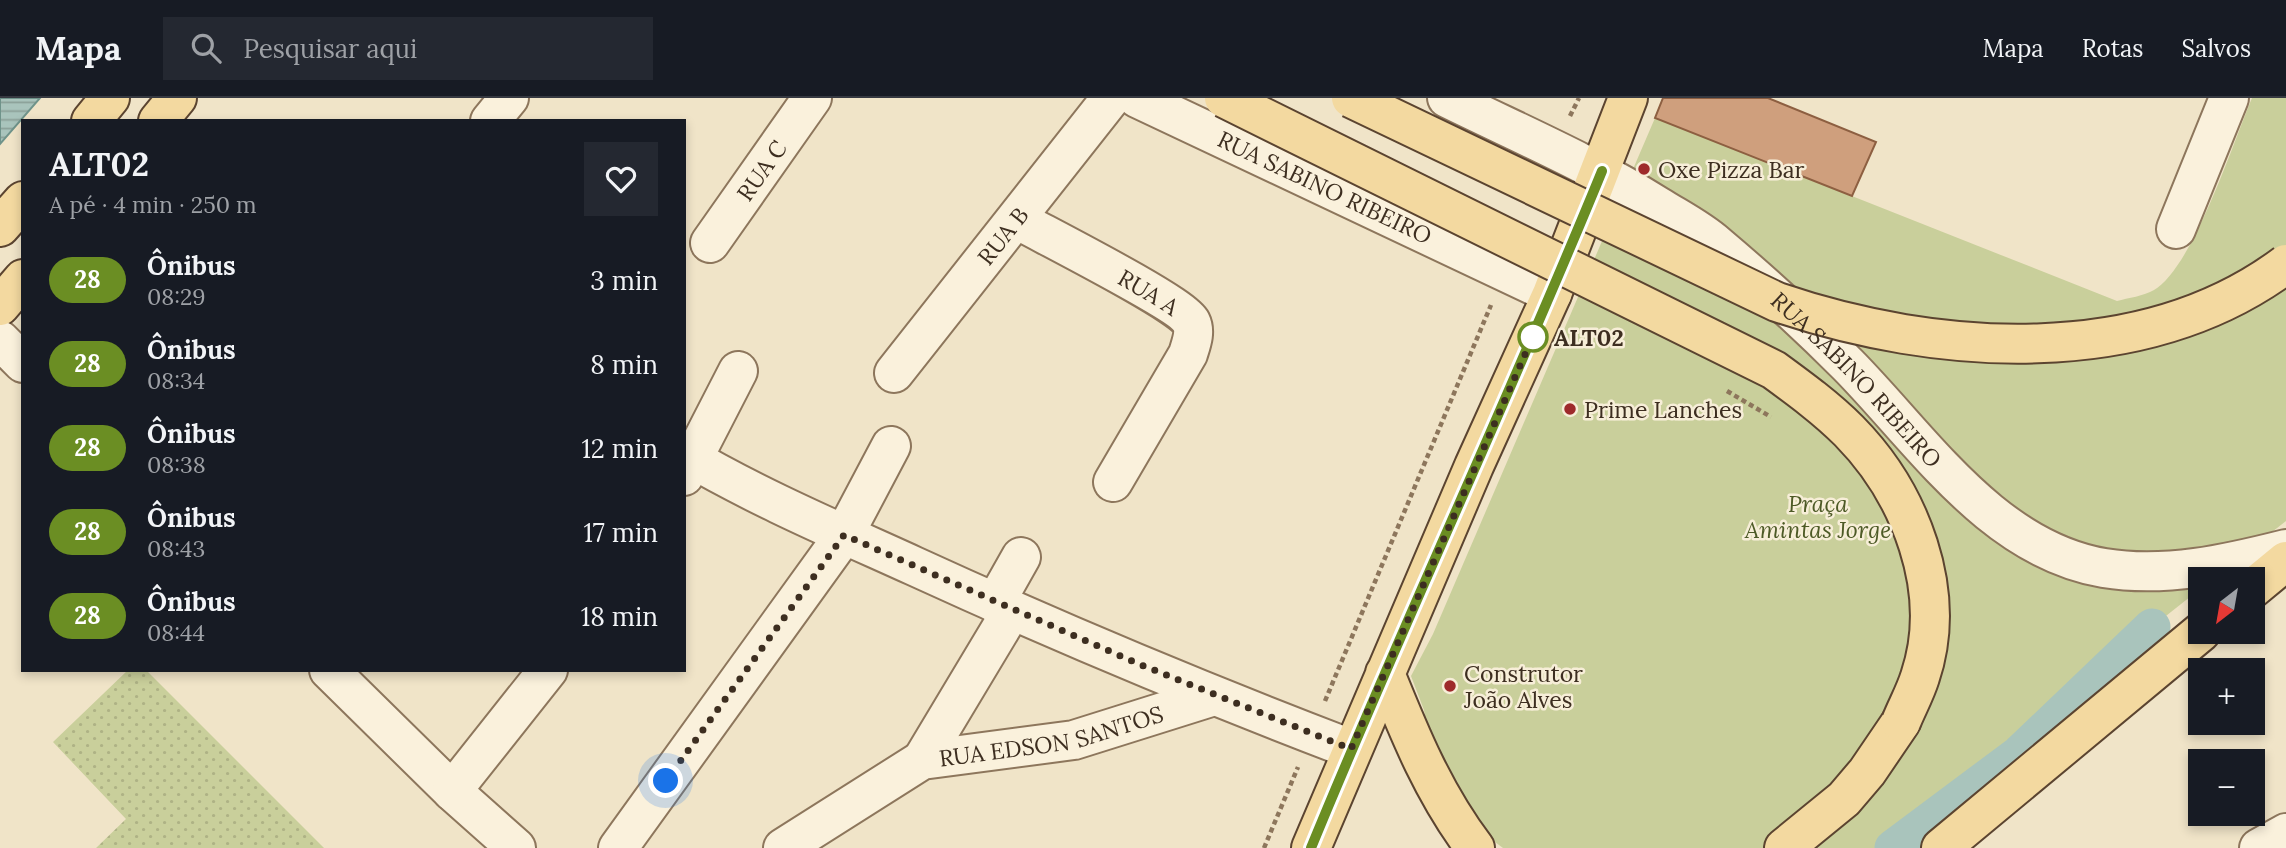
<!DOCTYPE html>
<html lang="pt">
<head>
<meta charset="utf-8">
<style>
	:root { --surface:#171b24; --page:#242831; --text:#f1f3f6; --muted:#9ea1a6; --line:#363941 }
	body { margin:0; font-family:Lora,serif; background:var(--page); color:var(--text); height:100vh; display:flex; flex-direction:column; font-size:26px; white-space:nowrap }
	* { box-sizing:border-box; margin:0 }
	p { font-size:23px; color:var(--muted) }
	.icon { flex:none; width:38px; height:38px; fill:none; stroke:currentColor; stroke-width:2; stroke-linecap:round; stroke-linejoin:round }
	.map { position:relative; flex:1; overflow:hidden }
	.panel { position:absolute; left:21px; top:21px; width:665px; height:553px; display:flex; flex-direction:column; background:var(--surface); border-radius:0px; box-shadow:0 4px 10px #0003 }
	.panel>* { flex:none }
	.badge { padding:0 14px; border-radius:23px; font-size:24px; line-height:46px }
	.needle { width:46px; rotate:211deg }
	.buttons { position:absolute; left:2188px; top:469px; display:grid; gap:14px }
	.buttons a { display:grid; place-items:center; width:77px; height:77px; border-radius:0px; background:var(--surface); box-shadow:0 4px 10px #0003; font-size:35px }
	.you { position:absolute; width:35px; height:35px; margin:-18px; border:5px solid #fff; border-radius:50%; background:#1a73e8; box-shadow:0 0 0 10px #1a73e833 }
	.map>.badge { position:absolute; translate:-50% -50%; box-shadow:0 0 0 4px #fff }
	.round { display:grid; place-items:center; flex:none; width:74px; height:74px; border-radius:0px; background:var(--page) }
	.head { display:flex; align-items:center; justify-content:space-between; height:119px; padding:0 28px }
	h1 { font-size:33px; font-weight:800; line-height:52px }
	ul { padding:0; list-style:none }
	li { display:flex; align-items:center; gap:21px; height:84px; padding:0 28px }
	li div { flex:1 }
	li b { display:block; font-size:26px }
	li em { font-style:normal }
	li .badge { min-width:77px; font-weight:700; text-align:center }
	header { display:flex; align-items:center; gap:42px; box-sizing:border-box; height:98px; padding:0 35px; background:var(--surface); border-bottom:2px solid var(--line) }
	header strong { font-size:33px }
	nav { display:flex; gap:38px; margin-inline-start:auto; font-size:24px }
	.search { width:490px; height:63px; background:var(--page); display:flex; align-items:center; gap:18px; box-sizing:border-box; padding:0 24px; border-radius:0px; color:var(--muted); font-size:26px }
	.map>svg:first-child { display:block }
</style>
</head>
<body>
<header>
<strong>Mapa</strong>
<div class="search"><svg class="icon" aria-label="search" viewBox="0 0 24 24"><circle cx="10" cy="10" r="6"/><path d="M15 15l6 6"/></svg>Pesquisar aqui</div>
<nav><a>Mapa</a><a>Rotas</a><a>Salvos</a></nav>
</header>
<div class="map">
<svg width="2286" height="750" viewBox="0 0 2286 750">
	<defs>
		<pattern id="grass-dots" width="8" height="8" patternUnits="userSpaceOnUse" patternTransform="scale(1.75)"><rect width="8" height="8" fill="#c9cf9b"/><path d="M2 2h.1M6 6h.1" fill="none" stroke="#aeb285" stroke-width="1.8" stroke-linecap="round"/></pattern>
		<pattern id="water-rules" width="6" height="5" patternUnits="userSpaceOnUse" patternTransform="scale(1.75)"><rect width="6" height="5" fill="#a9c4bc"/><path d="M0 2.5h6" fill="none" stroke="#8ba098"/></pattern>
	</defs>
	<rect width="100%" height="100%" fill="#f0e4c8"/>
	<path fill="url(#grass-dots)" d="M128,572H146L324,750H96L126,721L53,644Z"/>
	<path fill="#c9cf9b" d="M2252,0H2286V423L2212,481H2200V491L2152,529L2019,656L1893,750H1503L1471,726L1429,642L1424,612L1411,578L1433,536L1655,20L2117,203C2128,200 2144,198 2154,192C2193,169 2233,45 2252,0Z"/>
	<path fill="url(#water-rules)" stroke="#6f938a" stroke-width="2" d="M0,0H40L0,46Z"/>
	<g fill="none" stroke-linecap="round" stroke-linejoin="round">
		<path stroke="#a9c4bc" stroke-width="37" d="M1893,750L2019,656L2152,529"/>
	</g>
	<path fill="#cf9f7d" stroke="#8d5f41" stroke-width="2" d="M1663,0H1768L1876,44L1852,98L1655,20Z"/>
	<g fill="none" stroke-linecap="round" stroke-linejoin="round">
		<g stroke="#8d765c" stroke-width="42">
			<g id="minor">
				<path id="s1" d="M1137,0L1552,196"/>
				<path id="s2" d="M1447,0C1518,35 1591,66 1658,108C1677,120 1699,131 1716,146C1761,184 1806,225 1848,267C1922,342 1992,451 2104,470C2165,480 2227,466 2286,451"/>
				<path d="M490,23L509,0"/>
				<path id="s3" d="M1018,122C1045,137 1182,206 1191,224C1196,234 1191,246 1188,256L1113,384"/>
				<path d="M2176,131L2229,0"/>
				<path id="s4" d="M710,145L812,0"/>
				<path d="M0,242L23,265"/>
				<path id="s5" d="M894,275L1111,0"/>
				<path d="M684,356C757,399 837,433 914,468C1058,534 1204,595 1351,651"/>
				<path d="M684,378L738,273"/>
				<path d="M995,505L1021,459"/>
				<path d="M329,572L452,693L516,750"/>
				<path d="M922,662L1012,512"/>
				<path d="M452,693L548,572"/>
				<path d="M618,750L844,437L891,348"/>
				<path id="s6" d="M783,750L922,662L1074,642L1214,598"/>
				<path d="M2259,750L2286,735"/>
			</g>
		</g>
		<g stroke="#5b4430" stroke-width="42">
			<path id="major" d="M91,23L110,0
				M158,23L177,0
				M0,129L23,103
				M0,208L23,181
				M2252,491L2286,463
				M1385,575C1410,637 1434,696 1475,750
				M1311,750L1474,368L1552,196L1628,0
				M1784,750L1844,701L1867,674L1901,624
				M1941,750L2201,534"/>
		</g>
		<path stroke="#8d765c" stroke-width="4.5" stroke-dasharray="5 3.5" stroke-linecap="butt" d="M1570,18L1579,0
			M1727,293L1771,319
			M1325,603L1491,207
			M1264,750L1298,669"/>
		<use href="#minor" stroke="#faf1dc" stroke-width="38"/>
		<use href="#major" stroke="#f3d9a0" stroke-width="38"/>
		<g stroke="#5b4430" stroke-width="42" stroke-linecap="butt">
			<path id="major-bridge" d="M1224,0L1774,272C1800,291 1826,310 1849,333C1910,395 1949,493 1920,579C1915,595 1907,609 1901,624
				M1351,0L1777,204C1936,258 2143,273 2286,166"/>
		</g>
		<use href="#major-bridge" stroke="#f3d9a0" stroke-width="38"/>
	</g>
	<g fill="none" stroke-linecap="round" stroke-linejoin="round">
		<g stroke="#fff" stroke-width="16">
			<path id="line" d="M1311,750C1404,523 1509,301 1602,73"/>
		</g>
		<use href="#line" stroke="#6b8e23" stroke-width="10"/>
		<path stroke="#3d2e20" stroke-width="7" stroke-dasharray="0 12.6" d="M666,683L844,437L1139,566L1351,651L1534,236L1533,239"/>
	</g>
	<g fill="#9e2a2b" stroke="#f7eed8" stroke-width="2.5">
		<circle cx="1644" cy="71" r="7"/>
		<circle cx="1570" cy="311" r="7"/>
		<circle cx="1450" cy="588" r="7"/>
	</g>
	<circle fill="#fff" stroke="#6b8e23" stroke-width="3.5" cx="1533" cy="239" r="14"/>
	<g text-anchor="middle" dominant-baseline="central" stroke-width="5" stroke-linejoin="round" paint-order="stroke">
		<g font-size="23" fill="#3d2e20" stroke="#f7eed8" text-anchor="start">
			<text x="1658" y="71">Oxe Pizza Bar</text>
			<text x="1584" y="311">Prime Lanches</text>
			<text x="1464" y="575">Construtor<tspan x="1464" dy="26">João Alves</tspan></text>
		</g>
		<g font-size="23" fill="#3d2e20" stroke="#f7eed8">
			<text stroke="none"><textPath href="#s4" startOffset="89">RUA C</textPath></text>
			<text stroke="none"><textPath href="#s1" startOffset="208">RUA SABINO RIBEIRO</textPath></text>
			<text stroke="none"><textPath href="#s5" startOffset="175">RUA B</textPath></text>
			<text stroke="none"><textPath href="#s3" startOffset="149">RUA A</textPath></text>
			<text stroke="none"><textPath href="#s2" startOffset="502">RUA SABINO RIBEIRO</textPath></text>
			<text stroke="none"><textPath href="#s6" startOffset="296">RUA EDSON SANTOS</textPath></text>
		</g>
		<g font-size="23" font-weight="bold" fill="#3d2e20" stroke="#f7eed8" text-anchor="start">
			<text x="1554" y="239">ALT02</text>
		</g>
		<g font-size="23" font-style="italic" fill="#4d5a26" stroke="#f7eed8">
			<text x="1818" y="405">Praça<tspan x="1818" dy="26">Amintas Jorge</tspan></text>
		</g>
	</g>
</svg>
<div class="buttons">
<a><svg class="needle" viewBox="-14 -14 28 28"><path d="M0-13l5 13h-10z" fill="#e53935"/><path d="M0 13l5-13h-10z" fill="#9ea1a6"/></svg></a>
<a>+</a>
<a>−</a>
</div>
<div class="you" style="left:666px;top:683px"></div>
<section class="panel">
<div class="head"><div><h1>ALT02</h1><p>A pé · 4 min · 250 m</p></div><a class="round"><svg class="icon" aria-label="heart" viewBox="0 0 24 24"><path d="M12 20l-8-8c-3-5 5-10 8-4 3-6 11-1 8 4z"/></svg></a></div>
<ul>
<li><span class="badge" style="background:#6b8e23;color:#fff">28</span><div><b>Ônibus</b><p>08:29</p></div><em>3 min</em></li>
<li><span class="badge" style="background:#6b8e23;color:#fff">28</span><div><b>Ônibus</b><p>08:34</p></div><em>8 min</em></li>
<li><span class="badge" style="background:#6b8e23;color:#fff">28</span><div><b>Ônibus</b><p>08:38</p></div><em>12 min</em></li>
<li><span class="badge" style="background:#6b8e23;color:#fff">28</span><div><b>Ônibus</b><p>08:43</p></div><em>17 min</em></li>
<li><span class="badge" style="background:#6b8e23;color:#fff">28</span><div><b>Ônibus</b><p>08:44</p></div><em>18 min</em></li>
</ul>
</section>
</div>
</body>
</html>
